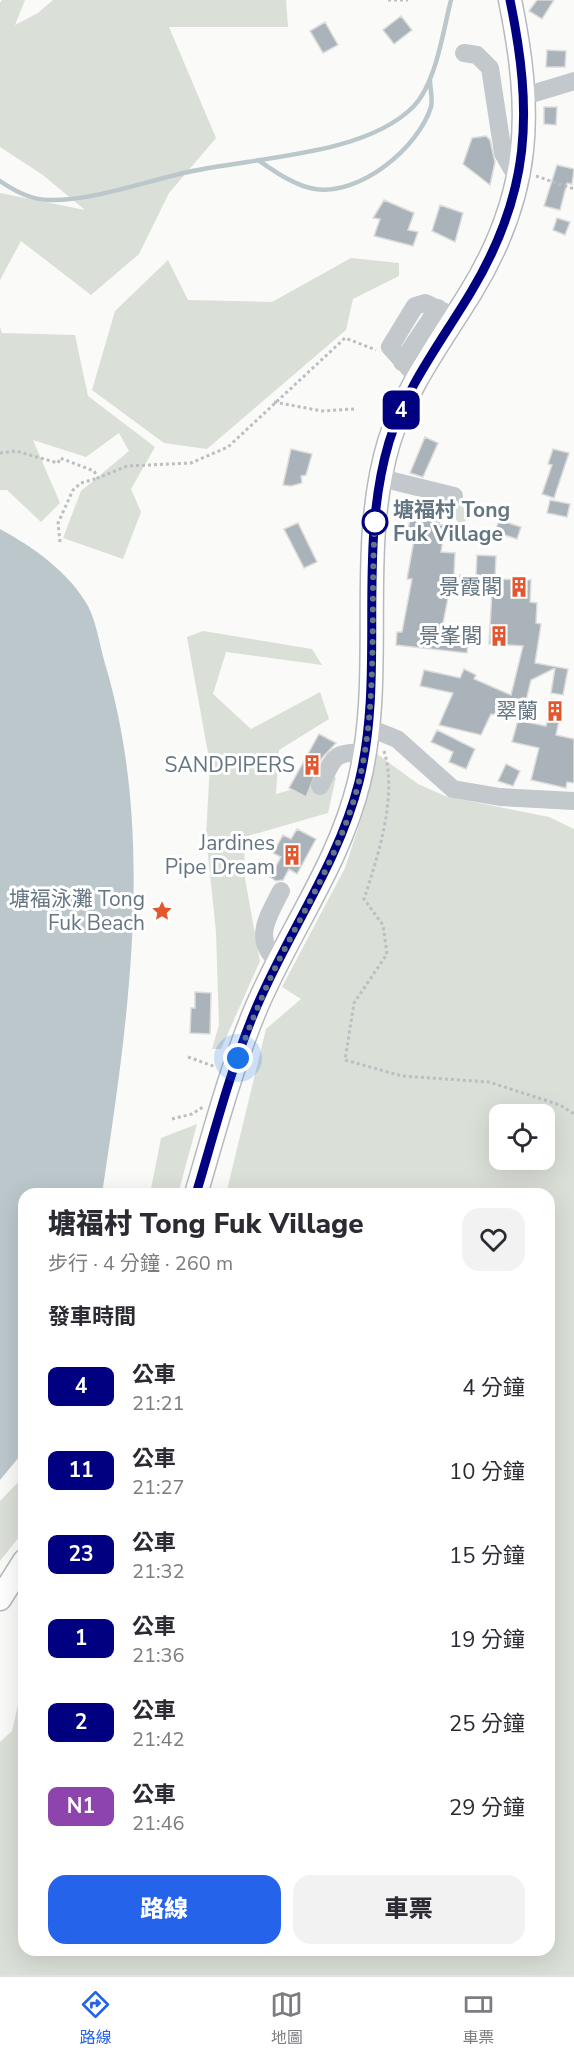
<!DOCTYPE html>
<html lang="zh-TW">
<head>
<meta charset="utf-8">
<style>
	:root { --surface:#fff; --page:#f2f2f3; --text:#2b2b33; --muted:#7c7c81; --line:#e1e1e2; --accent:#2563eb }
	body { margin:0; font-family:"Nunito Sans","Noto Sans TC",sans-serif; background:var(--page); color:var(--text); height:100vh; display:flex; flex-direction:column; font-size:22px; white-space:nowrap }
	* { box-sizing:border-box; margin:0 }
	p { font-size:20px; color:var(--muted) }
	.icon { flex:none; width:33px; height:33px; fill:none; stroke:currentColor; stroke-width:2; stroke-linecap:round; stroke-linejoin:round }
	.map { position:relative; flex:1; overflow:hidden }
	.drawer { position:absolute; left:18px; top:1188px; width:537px; height:768px; display:flex; flex-direction:column; background:var(--surface); border-radius:18px; box-shadow:0 6px 24px #0002 }
	.drawer>* { flex:none }
	.badge { padding:0 12px; border-radius:9px; font-size:21px; line-height:39px }
	.fabs { position:absolute; left:489px; top:1104px; display:grid; gap:12px }
	.fabs a { display:grid; place-items:center; width:66px; height:66px; border-radius:12px; background:var(--surface); box-shadow:0 6px 24px #0002; font-size:30px }
	.you { position:absolute; width:30px; height:30px; margin:-15px; border:4px solid #fff; border-radius:50%; background:#1a73e8; box-shadow:0 0 0 9px #1a73e833 }
	.map>.badge { position:absolute; translate:-50% -50%; box-shadow:0 0 0 3px #fff }
	h2 { padding:0 30px; font-size:22px; line-height:54px }
	.round { display:grid; place-items:center; flex:none; width:63px; height:63px; border-radius:18px; background:var(--page) }
	.summary { display:flex; align-items:center; justify-content:space-between; height:102px; padding:0 30px }
	h1 { font-size:28px; font-weight:800; line-height:45px }
	.primary-button { display:flex; gap:12px; margin-top:auto; padding:12px 30px }
	.primary-button a { flex:1; height:69px; border-radius:18px; background:var(--accent); color:#fff; font-size:24px; font-weight:800; line-height:69px; text-align:center }
	.primary-button a+a { background:var(--page); color:var(--text) }
	ul { padding:0; list-style:none }
	li { display:flex; align-items:center; gap:18px; height:84px; padding:0 30px }
	li div { flex:1 }
	li b { display:block; font-size:22px }
	li em { font-style:normal }
	li .badge { min-width:66px; font-weight:700; text-align:center }
	.tabs { display:flex; justify-content:space-around; align-items:center; height:84px; border-top:2px solid var(--line); background:var(--surface); font-size:16px; color:var(--muted) }
	.tabs a { display:grid; justify-items:center; gap:3px }
	.tabs .on { color:var(--accent) }
	.map>svg:first-child { display:block }
</style>
</head>
<body>
<div class="map">
<svg width="574" height="1975" viewBox="0 0 574 1975">
	<rect width="100%" height="100%" fill="#fafaf8"/>
	<path fill="#dadfd7" fill-rule="evenodd" d="M2,0H25L15,25L38,13L53,0H286L288,27H169L216,138L169,193L139,254L91,295L21,241L0,280V193L85,210L43,175L0,147V3Z
		M351,258L399,263V276L353,299L346,330L207,449L164,443L92,390L115,311L168,260L188,300L272,302Z
		M0,327L2,333L75,335L88,396L155,447L131,489L141,512L123,559L63,538L81,491L129,451L119,433L86,457L33,440L60,503L41,522L7,490H0Z
		M460,501L469,519L459,524L449,507Z
		M203,631L312,649L322,665L226,652L213,694L251,729L320,692L329,719L279,750L276,794L336,777L328,813L244,837L245,879L260,961L221,1049H212L219,1025L216,932L206,836L210,764L187,637Z
		M369,748L418,784L445,796L549,817L574,829V1975H0V1742L12,1731L24,1678V1950H549V1194H226L266,1029L301,999L282,987L345,868L364,810ZM500,1114H544V1160H500Z
		M197,1124L178,1194H150L161,1138Z
		M24,1476V1531L0,1561V1501Z"/>
	<path fill="#bbc7cb" d="M0,529C33,547 69,572 88,606C97,623 100,648 106,667C156,838 128,1021 102,1194H24V1451L0,1480Z"/>
	<g fill="none" stroke-linecap="round" stroke-linejoin="round">
		<path stroke="#bbc7cb" stroke-width="4.5" d="M258,160C274,171 295,186 315,189C360,196 418,148 431,107C433,99 430,88 430,80
			M0,181C15,191 31,200 50,200C92,201 147,181 188,172C254,157 364,156 413,107C436,84 443,31 451,0"/>
	</g>
	<path fill="#aab3b9" stroke="#dcdcda" stroke-width="1.5" d="M537,0H554L542,19L529,11Z
		M401,16L412,30L394,44L383,30Z
		M325,22L338,45L323,53L310,31Z
		M547,50L566,51L565,67H546Z
		M544,107H557L556,125L544,124Z
		M486,136L490,140L495,162L490,185L463,164L472,138Z
		M557,165L574,169L572,184L567,183L560,210L544,206Z
		M384,200L414,213L408,230L418,232L413,246L374,236L380,219L373,218Z
		M440,205L463,213L455,242L432,231Z
		M557,218L570,222L565,235L553,230Z
		M425,437L438,443L423,477L410,473Z
		M291,449L312,454L306,475L301,476L302,483L291,486L283,485Z
		M553,449L569,453L554,498L542,494L552,465L548,464Z
		M550,500L570,504L567,517L547,513Z
		M428,505L442,507L439,525H445L441,552L455,553L454,575L476,576L477,555L496,556L495,579L531,580L530,602L537,603L536,623L541,624L535,663L568,669L563,695L551,693L555,668L531,680L521,721L546,726L552,699L563,701L556,735L574,739V783L567,782L566,788L531,780L539,748L512,742L518,720L491,714L481,735L439,725L453,693L420,686L424,670L460,678L464,669L476,675L474,679L511,695L523,646L489,644L492,591L453,588L452,593H449L440,638L468,640L467,653L396,645L397,632H402L412,579H407L414,540L407,539L410,518L426,521Z
		M499,520L521,527L517,539L495,532Z
		M298,523L317,562L304,568L284,529Z
		M437,730L475,749L466,769L449,762L453,752L431,742Z
		M319,734L336,743L322,758L306,797L289,788Z
		M506,764L520,771L513,786L498,781Z
		M297,829L316,839L297,874L289,869L283,880L276,881L270,877L281,857L273,853L283,835L291,839Z
		M195,992L211,993L210,1034L190,1033L191,1008H195Z"/>
	<g fill="none" stroke-linecap="round" stroke-linejoin="round">
		<g stroke="#b5babe" stroke-width="25">
			<path id="major" d="M196,1194C214,1133 230,1072 254,1013C286,935 339,865 359,782C386,671 356,553 389,442C406,387 441,341 471,292C532,192 533,112 510,0
				M0,1599L24,1561"/>
		</g>
		<path stroke="#bbbfc2" stroke-width="3" stroke-dasharray="3 3" stroke-linecap="butt" d="M388,0H408
			M536,176L574,189
			M274,402L322,411L354,409
			M0,453L16,451L58,463L60,458L94,471L98,478L127,466L191,463L228,447L345,338L376,350
			M60,542L58,523L73,490L81,483L98,478
			M384,751C398,795 378,856 364,899L383,925L387,954L354,1003L345,1060L402,1076L489,1082L560,1105L574,1114
			M188,1057L216,1067
			M172,1119L192,1114L203,1107"/>
		<path stroke="#c3c8cc" stroke-width="18" d="M464,53L477,55L490,68L503,153L512,169L520,171
			M525,96L574,81
			M402,362L438,308
			M417,377L390,347L415,306L425,303L455,317
			M381,478L454,496
			M367,727L397,739L453,789L500,797L574,801
			M320,786C334,759 331,751 365,753
			M278,962C252,939 268,917 281,891"/>
		<use href="#major" stroke="#fff" stroke-width="22"/>
	</g>
	<g fill="none" stroke-linecap="round" stroke-linejoin="round">
		<g stroke="#fff" stroke-width="14">
			<path id="line" d="M196,1194C214,1134 230,1071 254,1013C286,935 338,865 359,782C386,671 356,553 389,442C406,387 441,342 471,292C531,192 533,112 510,0"/>
		</g>
		<use href="#line" stroke="#000080" stroke-width="9"/>
		<path stroke="#657683" stroke-width="6" stroke-dasharray="0 10.8" d="M238,1058C250,1025 263,993 278,962C304,911 334,861 352,806C381,718 369,614 375,522"/>
	</g>
	<defs>
		<g id="building-bare" transform="scale(1.62)"><path d="M-4-6H4V6H1V3H-1V6H-4ZM-2.5-4.3h1.7v1.8h-1.7ZM.8-4.3h1.7v1.8H.8ZM-2.5-1h1.7V.8h-1.7ZM.8-1h1.7V.8H.8Z" fill="#e4572e" stroke="#fff" stroke-width="2.5" paint-order="stroke"/></g>
		<g id="sight-bare" transform="scale(1.62)"><path d="M0-6L1.8-2.2L6-1.7L2.9 1.2L3.7 5.4L0 3.3L-3.7 5.4L-2.9 1.2L-6-1.7L-1.8-2.2Z" fill="#e4572e" stroke="#fff" stroke-width="2.5" paint-order="stroke"/></g>
	</defs>
	<g fill-rule="evenodd">
		<use href="#building-bare" x="519" y="587"/>
		<use href="#building-bare" x="499" y="636"/>
		<use href="#building-bare" x="555" y="711"/>
		<use href="#building-bare" x="312" y="765"/>
		<use href="#building-bare" x="292" y="855"/>
		<use href="#sight-bare" x="162" y="911"/>
	</g>
	<circle fill="#fff" stroke="#000080" stroke-width="3" cx="375" cy="522" r="12"/>
	<g text-anchor="middle" dominant-baseline="central" stroke-width="6" stroke-linejoin="round" paint-order="stroke">
		<g font-size="21" font-weight="bold" fill="#657683" stroke="#fff" text-anchor="start">
			<text x="393" y="510">塘福村 Tong<tspan x="393" dy="24">Fuk Village</tspan></text>
		</g>
		<g font-size="21" fill="#657683" stroke="#fff" text-anchor="end">
			<text x="502" y="587">景霞閣</text>
			<text x="482" y="636">景峯閣</text>
			<text x="538" y="711">翠蘭</text>
			<text x="295" y="765">SANDPIPERS</text>
			<text x="275" y="843">Jardines<tspan x="275" dy="24">Pipe Dream</tspan></text>
			<text x="145" y="899">塘褔泳灘 Tong<tspan x="145" dy="24">Fuk Beach</tspan></text>
		</g>
	</g>
</svg>
<div class="fabs">
<a><svg class="icon" aria-label="locate" viewBox="0 0 24 24"><circle cx="12" cy="12" r="6"/><path d="M12 2v4M12 18v4M2 12h4M18 12h4"/></svg></a>
</div>
<div class="you" style="left:238px;top:1058px"></div>
<b class="badge" style="left:401px;top:410px;background:#000080;color:#fff">4</b>
<section class="drawer">
<div class="summary"><div><h1>塘福村 Tong Fuk Village</h1><p>步行 · 4 分鐘 · 260 m</p></div><a class="round"><svg class="icon" aria-label="heart" viewBox="0 0 24 24"><path d="M12 20l-8-8c-3-5 5-10 8-4 3-6 11-1 8 4z"/></svg></a></div>
<h2>發車時間</h2>
<ul>
<li><span class="badge" style="background:#000080;color:#fff">4</span><div><b>公車</b><p>21:21</p></div><em>4 分鐘</em></li>
<li><span class="badge" style="background:#000080;color:#fff">11</span><div><b>公車</b><p>21:27</p></div><em>10 分鐘</em></li>
<li><span class="badge" style="background:#000080;color:#fff">23</span><div><b>公車</b><p>21:32</p></div><em>15 分鐘</em></li>
<li><span class="badge" style="background:#000080;color:#fff">1</span><div><b>公車</b><p>21:36</p></div><em>19 分鐘</em></li>
<li><span class="badge" style="background:#000080;color:#fff">2</span><div><b>公車</b><p>21:42</p></div><em>25 分鐘</em></li>
<li><span class="badge" style="background:#8e44ad;color:#fff">N1</span><div><b>公車</b><p>21:46</p></div><em>29 分鐘</em></li>
</ul>
<div class="primary-button"><a>路線</a><a>車票</a></div>
</section>
</div>
<nav class="tabs">
<a class="on"><svg class="icon" aria-label="directions" viewBox="0 0 24 24"><path d="M12 3l9 9-9 9-9-9zM9 14v-3h6M13 9l2 2-2 2"/></svg>路線</a>
<a><svg class="icon" aria-label="map" viewBox="0 0 24 24"><path d="M3 6l6-2 6 2 6-2v14l-6 2-6-2-6 2zM9 4v14M15 6v14"/></svg>地圖</a>
<a><svg class="icon" aria-label="tickets" viewBox="0 0 24 24"><path d="M3 7h18v10H3zM15 7v10"/></svg>車票</a>
</nav>
</body>
</html>
